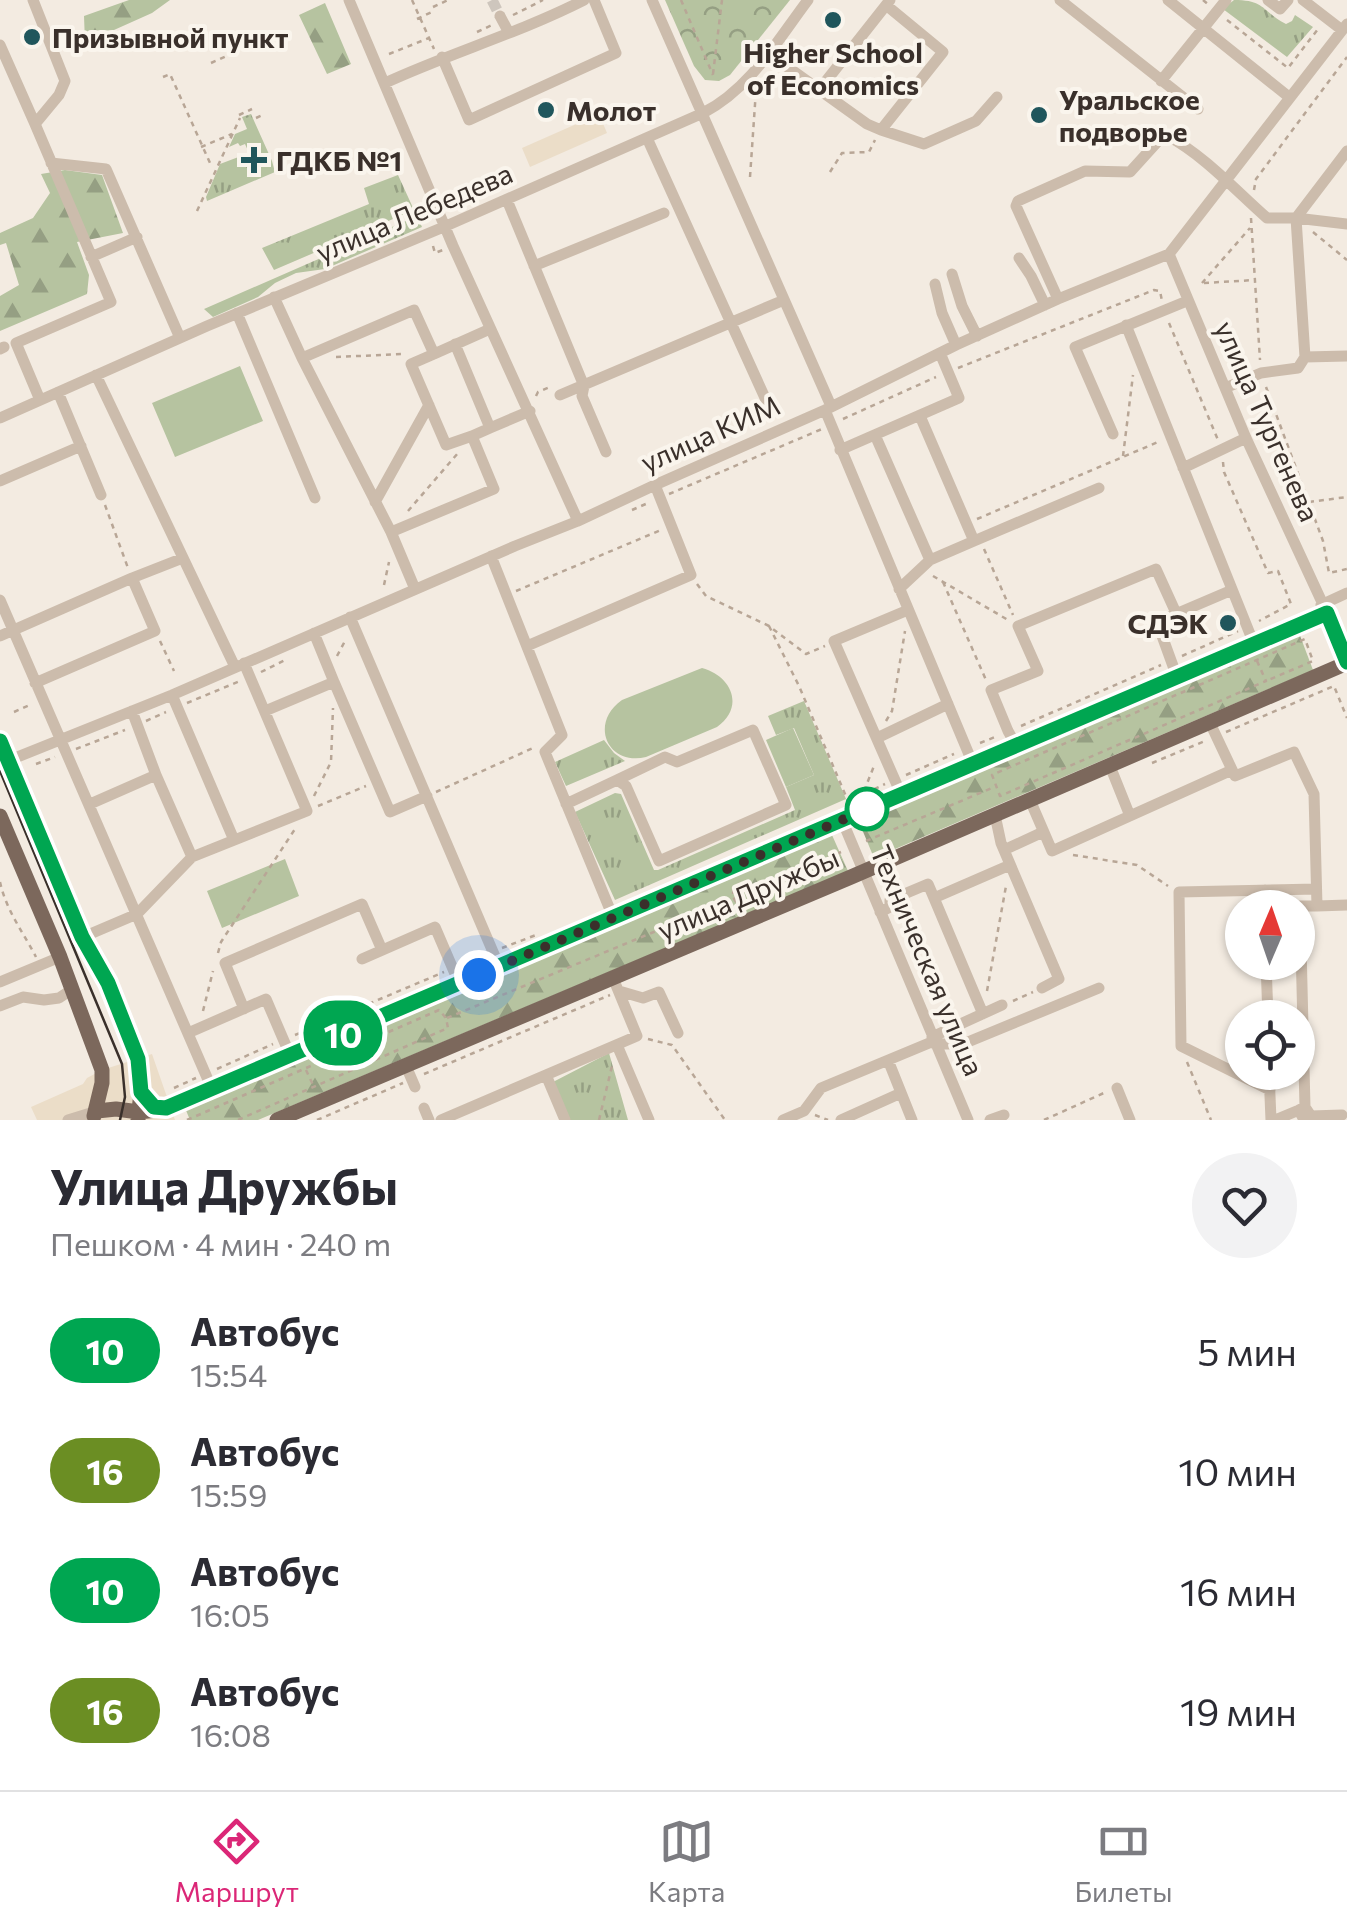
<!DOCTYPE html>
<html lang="ru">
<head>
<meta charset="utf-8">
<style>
	:root { --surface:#fff; --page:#f2f2f3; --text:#2b2b33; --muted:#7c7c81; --line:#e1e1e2; --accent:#db2777 }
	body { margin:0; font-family:Commissioner,sans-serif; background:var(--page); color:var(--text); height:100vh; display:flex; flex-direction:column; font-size:38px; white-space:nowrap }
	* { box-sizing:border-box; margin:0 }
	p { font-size:32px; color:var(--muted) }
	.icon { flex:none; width:55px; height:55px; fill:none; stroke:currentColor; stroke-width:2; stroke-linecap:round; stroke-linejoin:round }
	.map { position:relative; height:1120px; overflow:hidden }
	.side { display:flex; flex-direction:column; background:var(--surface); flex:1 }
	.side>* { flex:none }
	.badge { padding:0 20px; border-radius:32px; font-size:35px; line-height:65px }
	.needle { width:65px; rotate:2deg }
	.controls { position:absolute; left:1225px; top:890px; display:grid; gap:20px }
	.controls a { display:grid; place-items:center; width:90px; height:90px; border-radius:50%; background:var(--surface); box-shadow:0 2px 8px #0004; font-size:50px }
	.you { position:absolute; width:50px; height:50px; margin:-25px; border:8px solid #fff; border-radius:50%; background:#1a73e8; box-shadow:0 0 0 15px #1a73e833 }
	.map>.badge { position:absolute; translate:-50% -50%; box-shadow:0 0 0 5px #fff }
	.round { display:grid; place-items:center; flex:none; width:105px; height:105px; border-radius:52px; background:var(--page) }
	.summary { display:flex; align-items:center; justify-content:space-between; height:170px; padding:0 50px }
	h1 { font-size:48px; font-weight:700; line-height:75px }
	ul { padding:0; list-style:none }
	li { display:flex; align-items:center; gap:30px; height:120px; padding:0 50px }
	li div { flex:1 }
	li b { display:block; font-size:38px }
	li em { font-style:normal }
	li .badge { min-width:110px; font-weight:700; text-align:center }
	.tab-bar { display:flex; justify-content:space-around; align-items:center; height:140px; border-top:2px solid var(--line); background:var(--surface); font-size:28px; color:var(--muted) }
	.tab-bar a { display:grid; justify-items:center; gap:5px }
	.tab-bar .on { color:var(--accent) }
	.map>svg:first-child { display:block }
</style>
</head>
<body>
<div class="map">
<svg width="1347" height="1120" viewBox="0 0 1347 1120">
	<defs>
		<pattern id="grass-tufts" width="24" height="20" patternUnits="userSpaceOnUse" patternTransform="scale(2.5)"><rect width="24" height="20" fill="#b6c3a0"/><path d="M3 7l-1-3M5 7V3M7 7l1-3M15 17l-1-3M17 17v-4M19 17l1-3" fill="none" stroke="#959f83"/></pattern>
		<pattern id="forest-firs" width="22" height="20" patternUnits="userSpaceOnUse" patternTransform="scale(2.5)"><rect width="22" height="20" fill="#b6c3a0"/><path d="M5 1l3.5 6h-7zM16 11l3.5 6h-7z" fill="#959f83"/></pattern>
		<pattern id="park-crowns" width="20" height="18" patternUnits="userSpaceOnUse" patternTransform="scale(2.5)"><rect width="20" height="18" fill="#b6c3a0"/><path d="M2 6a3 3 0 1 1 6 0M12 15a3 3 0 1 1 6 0" fill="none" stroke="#959f83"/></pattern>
	</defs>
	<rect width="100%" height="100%" fill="#f3ebe1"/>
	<path fill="url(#grass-tufts)" d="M1234,0C1266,0 1261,11 1286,24L1292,21L1295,15L1313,27L1287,57L1223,9Z
		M251,114L272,161L275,172L207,201L206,197L220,164L249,153L245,144L240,146L238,143L229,147L235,134L247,129L242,117Z
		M398,175L414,210L274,270L262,248L369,204L364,188Z
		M417,216L422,227L325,269L296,273L275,283L258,297L213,317L204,309Z
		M804,701L846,799L615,900L575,812L615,793L621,794L654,870H658L795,810L786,787L814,775L794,728L776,735L768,716Z
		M604,740L614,753L625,761L566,786L555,762Z
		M609,1053L628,1120H569L553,1082Z"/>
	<path fill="url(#forest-firs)" d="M129,0H170L152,13L85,43L84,16Z
		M325,3L351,64L327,74L299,15Z
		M65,170L102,175L123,233L77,242L89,275L87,294L0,331V296L19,285L6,243L0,245V233L33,218L50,193L41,174Z
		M1299,633L1313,670L874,858L859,822Z
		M832,835L848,871L258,1120H190L185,1108Z"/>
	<path fill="url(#park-crowns)" d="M665,0H790L730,75L719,81L705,80L694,66Z"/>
	<path fill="#b6c3a0" d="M240,366L263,421L175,457L152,403Z
		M702,668C732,676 745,707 717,727L646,757C607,766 589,723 622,700Z
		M793,728L814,775L786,787L766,740Z
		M285,859L299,896L222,928L207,891Z"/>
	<path fill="#ebddc8" d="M599,114L607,133L530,167L522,148Z
		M152,1054L175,1120H37L31,1107L83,1084L87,1078L102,1070Z"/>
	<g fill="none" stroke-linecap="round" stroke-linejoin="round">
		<path stroke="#cec6bd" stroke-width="11" stroke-dasharray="11 5.5" stroke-linecap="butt" d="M492,0L500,16"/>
		<path stroke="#b8a696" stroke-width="2.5" stroke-dasharray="5 5" stroke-linecap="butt" d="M412,0L434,49
			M681,0L713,75
			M1203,0L1209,5
			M433,7L448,0
			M513,15L543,0
			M417,19L434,11
			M1227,20L1288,68L1318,29
			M477,32L492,25
			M389,54L429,38
			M211,63L229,55
			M713,74L722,0
			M163,77L170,74L210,163
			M239,115L252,109
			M256,118L265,114
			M201,147L232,134
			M830,172L842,153L869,152L875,140
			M750,177L756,90
			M1254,190L1256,179L1347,57
			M446,201L455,198L460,209
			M197,211L240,118
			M1251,218L1260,360
			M422,220L419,212L426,209
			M1313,232L1347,260
			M433,246L435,253L443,250
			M1202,283L1250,228
			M1204,283L1255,280
			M1169,323L1218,440
			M336,357L403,354
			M958,368L1154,290L1160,291L1162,301
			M1266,387L1323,541L1329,573L1347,569
			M536,396L538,392L550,387
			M843,419L936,377
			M1123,456L1133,375
			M1223,462L1224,472L1268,573L1278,571L1291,604L1259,621
			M669,494L822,429
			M1309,502L1347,497
			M105,505L128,568
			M632,510L648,503
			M408,511L458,453
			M977,519L1158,442
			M984,549L1013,615
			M933,576L1008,620
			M943,582L986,680
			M697,584L706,596L769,626L806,654L825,646
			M384,585L389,562
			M516,591L661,530
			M769,626L799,686L848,801
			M160,641L174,671
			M337,656L345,641
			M1182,656L1238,631
			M1257,661L1266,681L1000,796L992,775L1305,639L1313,661L1266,681
			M261,672L285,660
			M187,703L240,681
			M14,712L32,704
			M146,721L166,712
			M886,721L892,711L905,631
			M1021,726L1161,665
			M1226,732L1334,686L1347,718
			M980,743L995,737
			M76,749L125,730
			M1152,763L1205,741
			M36,764L55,757
			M906,775L954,754
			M864,791L874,766
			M436,792L533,748
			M314,796L331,762L333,708
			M847,802L885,784
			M318,806L366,786
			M866,841L992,788
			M1073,855L1137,865L1168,886
			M0,882C6,910 23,932 36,957
			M733 894a11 11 0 1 1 22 0a11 11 0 1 1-22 0Z
			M755,890L841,852
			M502,948L536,935
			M218,953L221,942L295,829
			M465,963L481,957
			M987,991L1006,886
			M1013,1001L1033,992
			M203,1011L213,971
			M447,1018L733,899
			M295,1035L444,972
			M648,1039L672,1045L725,1120
			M1187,1062L1211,1120
			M217,1069L273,1044
			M306,1070L313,1085
			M424,1074L610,995
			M174,1088L196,1078
			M815,1115L828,1120
			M187,1120L439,1010L446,1018L448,1028L238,1120
			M317,1120L403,1083
			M599,1120L612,1066
			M1044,1120L1106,1092"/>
		<path stroke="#ccbcac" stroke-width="11" d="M33,0L65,81L59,95L35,124L111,302L16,343L40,400
			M349,0L453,246L578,521
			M652,0L831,406
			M1060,0L1198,109
			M1168,0L1289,97
			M1268,0L1280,9L1288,0
			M1303,0L1342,30
			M500,16L509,33
			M0,45L35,124
			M768,53L867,124L881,130L943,52L886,5
			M442,57L469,120L616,53L594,0
			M1161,81L1226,0
			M385,83C450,53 519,33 584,0
			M819,90L890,0
			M881,130L924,144L976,121L997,97
			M647,138L771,411
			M51,163L106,169L180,338
			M507,200L584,386L582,396L606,452
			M1169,254L1246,438L1327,613
			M91,257L137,237
			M1019,258L1031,276L1045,305
			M534,266L664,213
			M952,274L962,306L977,336
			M935,284L942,313L956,345
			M274,297L302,358L414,310L434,354L490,329
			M1058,299L1016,206L1018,201L1085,171L1130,172L1159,140L1168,136C1206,157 1235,190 1267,218H1296L1347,224
			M237,313L315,498
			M1126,325L1254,644
			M455,344L490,428L530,411
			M0,349L4,347
			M434,354L411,364L446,445L472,436
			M1305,357L1296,218L1347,151
			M302,358L391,532L415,589
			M96,375L235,667
			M1225,388L1261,373L1298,368L1305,357L1347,356
			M58,392L101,495
			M560,395L784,300
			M825,410L973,764
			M0,418L207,326L446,226L703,113C750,89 777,41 808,0
			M1113,434L1075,347L1187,301
			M875,435L930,560
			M840,450L959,398L940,353
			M1183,468L1246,438
			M0,481L81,446
			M375,502L429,405
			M391,532L494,489L472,436L490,428
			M974,541L1099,488
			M491,556L562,735L545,752L613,917
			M899,589L930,560L974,541L920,416
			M0,600L212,1089
			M1321,605L1347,593
			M350,617L499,966
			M314,633L334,682
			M0,636L132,578
			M527,646L691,575L655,485
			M1177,677L1157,622L1232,590
			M35,683L155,631L132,578L183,558
			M172,695L234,840
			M265,711L334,682L390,812L427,796
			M1210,723L1235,776L1294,752L1314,794L1317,906L1347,905
			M877,738L948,704
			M1016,745L1008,731L991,690L1038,671L1018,626L1156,569L1176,613
			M0,764L172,695L515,546L578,521L655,485L825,410L956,345L1058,299L1169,254L1347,24
			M1110,766L1130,816
			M156,775L192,857
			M901,794L834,641L908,610
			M1030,800L1052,851L1232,770
			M90,804L156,775L132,711
			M566,804L617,780L626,786L659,861L786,805L753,730L677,762L665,757L617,780
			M995,815L1001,843L1059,979L1042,988
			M842,820L968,1120
			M1004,850L1043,832
			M1265,890V908
			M880,912L890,907V900L928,884L934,898
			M83,937L137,914L192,857L307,811L244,663
			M362,959L435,927L459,983
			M1266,962L1268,1018
			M0,982L60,957
			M619,991L643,998L659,992L678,1033
			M0,1006L23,997L44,1000L59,998L71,990
			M244,1009L225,963L362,904L382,950
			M983,1014L934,898L1010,865
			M188,1033L266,999L290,1055
			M932,1037L1002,1005
			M935,1044H963L1099,988
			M617,1045L649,1120
			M888,1060L912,1120
			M406,1066L415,1087
			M1269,1072L1271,1120
			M546,1075L565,1120
			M1117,1088L1130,1120
			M1270,1090L1181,1046L1179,892L1316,889
			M1305,1107L1311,1116L1342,1115
			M424,1108L429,1120
			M1299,1110L1305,1107L1300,906H1317
			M68,1120L97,1111
			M441,1120L637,1036L613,978
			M783,1120L804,1111L821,1088L934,1041
			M841,1120L901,1093
			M990,1120L1004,1115
			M1275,1120L1299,1110L1304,1120"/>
		<path stroke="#7c685c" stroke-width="15" d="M0,741L83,937L108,983L138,1059L141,1092L138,1120
			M0,816L60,957L102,1070V1083L94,1116
			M97,1111L116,1109L139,1112L166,1109L1327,613L1347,662
			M277,1120L851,877L1347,663"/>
		<path stroke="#3a302b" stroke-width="2.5" d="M0,771L122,1064L125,1097L120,1120"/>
	</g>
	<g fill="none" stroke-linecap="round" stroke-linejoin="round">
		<g stroke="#fff" stroke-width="22">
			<path id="line" d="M0,741L82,937L108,983L138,1059L141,1092L154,1107L166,1108L1327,613L1347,662"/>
		</g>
		<use href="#line" stroke="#00a651" stroke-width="15"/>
		<path stroke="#3a302b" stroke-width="10" stroke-dasharray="0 18" d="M479,975L875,806L867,809"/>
	</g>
	<g fill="#20565c" stroke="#faf5ed" stroke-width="4">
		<circle cx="833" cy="20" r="10"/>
		<circle cx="32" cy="37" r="10"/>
		<circle cx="546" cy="110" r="10"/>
		<circle cx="1039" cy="115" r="10"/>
		<path d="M249 145h10v10h10v10h-10v10h-10v-10h-10v-10h10z"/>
		<circle cx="1228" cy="623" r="10"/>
	</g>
	<circle fill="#fff" stroke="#00a651" stroke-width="5" cx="867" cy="809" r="20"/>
	<g text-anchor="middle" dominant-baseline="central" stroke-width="8" stroke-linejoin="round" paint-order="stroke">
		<g font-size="28" font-weight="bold" fill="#3a302b" stroke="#faf5ed" text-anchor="start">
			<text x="52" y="37">Призывной пункт</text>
			<text x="833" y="52" text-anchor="middle">Higher School<tspan x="833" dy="32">of Economics</tspan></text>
			<text x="1059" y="99">Уральское<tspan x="1059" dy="32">подворье</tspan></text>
			<text x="566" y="110">Молот</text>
			<text x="276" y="160">ГДКБ №1</text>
			<text x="1208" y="623" text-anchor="end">СДЭК</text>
		</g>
		<g font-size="28" fill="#3a302b" stroke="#faf5ed">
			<text transform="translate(414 212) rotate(-23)">улица Лебедева</text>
			<text transform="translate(1268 421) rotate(66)">улица Тургенева</text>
			<text transform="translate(710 433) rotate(-24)">улица КИМ</text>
			<text transform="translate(748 893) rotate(-23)">улица Дружбы</text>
			<text transform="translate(928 960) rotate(67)">Техническая улица</text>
		</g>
	</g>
</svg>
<div class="controls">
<a><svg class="needle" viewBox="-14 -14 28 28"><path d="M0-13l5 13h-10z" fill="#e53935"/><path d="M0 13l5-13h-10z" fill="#7c7c81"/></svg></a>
<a><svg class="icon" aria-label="locate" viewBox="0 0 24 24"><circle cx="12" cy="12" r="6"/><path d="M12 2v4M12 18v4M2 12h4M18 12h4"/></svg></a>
</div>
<div class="you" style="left:479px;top:975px"></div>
<b class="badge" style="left:343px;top:1033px;background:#00a651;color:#fff">10</b>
</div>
<section class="side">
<div class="summary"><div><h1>Улица Дружбы</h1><p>Пешком · 4 мин · 240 m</p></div><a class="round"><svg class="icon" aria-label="heart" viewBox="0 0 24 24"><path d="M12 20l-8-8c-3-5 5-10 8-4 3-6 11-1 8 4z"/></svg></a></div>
<ul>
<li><span class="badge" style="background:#00a651;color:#fff">10</span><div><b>Автобус</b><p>15:54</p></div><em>5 мин</em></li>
<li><span class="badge" style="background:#6b8e23;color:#fff">16</span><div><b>Автобус</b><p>15:59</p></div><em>10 мин</em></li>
<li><span class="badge" style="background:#00a651;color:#fff">10</span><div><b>Автобус</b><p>16:05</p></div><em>16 мин</em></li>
<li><span class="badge" style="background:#6b8e23;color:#fff">16</span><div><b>Автобус</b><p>16:08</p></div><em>19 мин</em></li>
</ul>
</section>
<nav class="tab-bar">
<a class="on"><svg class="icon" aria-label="directions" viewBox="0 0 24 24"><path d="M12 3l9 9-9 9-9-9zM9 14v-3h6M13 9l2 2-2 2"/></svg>Маршрут</a>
<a><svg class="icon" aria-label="map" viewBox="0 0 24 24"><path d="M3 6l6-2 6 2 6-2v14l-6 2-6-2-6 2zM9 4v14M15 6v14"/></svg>Карта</a>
<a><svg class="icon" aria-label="tickets" viewBox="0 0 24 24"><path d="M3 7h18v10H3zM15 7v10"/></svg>Билеты</a>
</nav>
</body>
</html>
